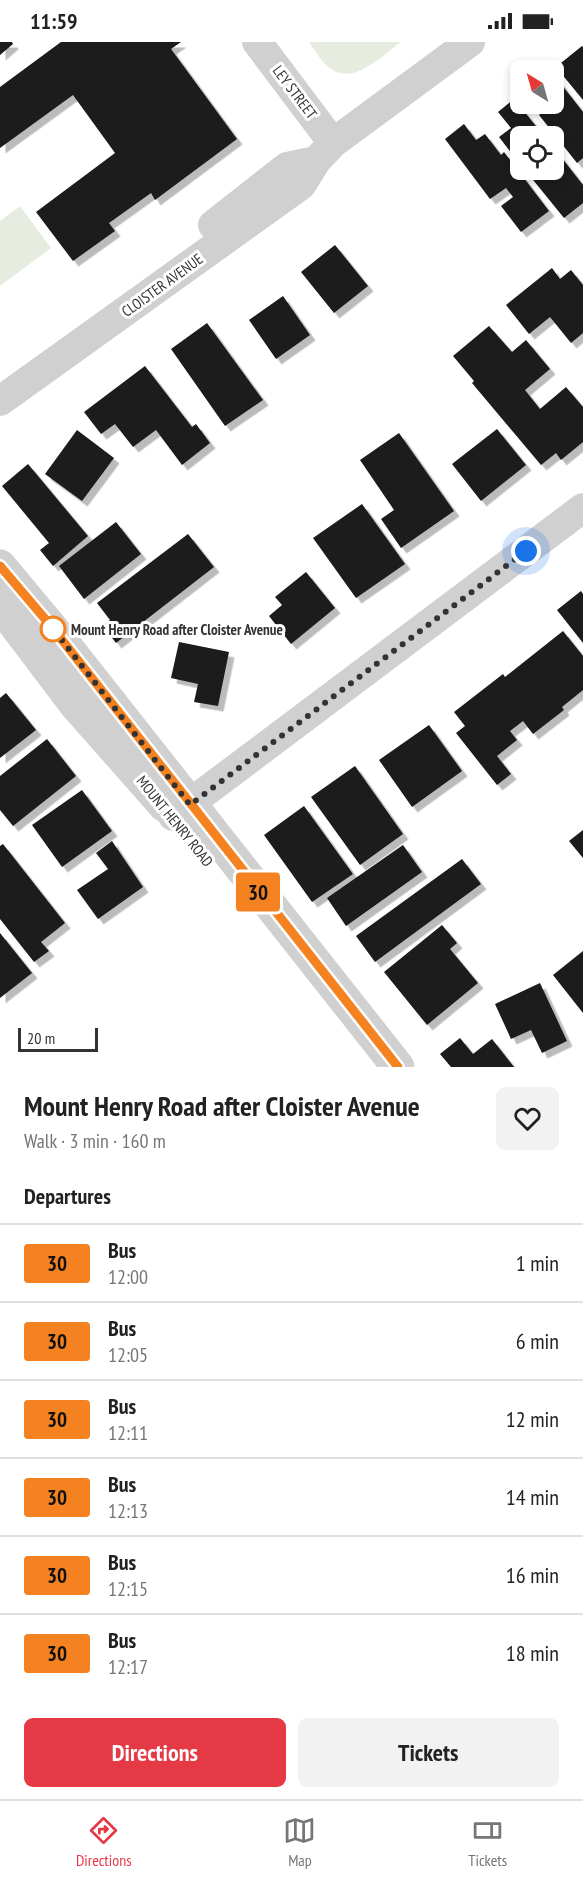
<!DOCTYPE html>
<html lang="en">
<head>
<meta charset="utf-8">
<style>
	:root { --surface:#fff; --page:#f2f2f2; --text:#222; --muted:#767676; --line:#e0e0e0; --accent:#e63946 }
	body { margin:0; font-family:"PT Sans Narrow",sans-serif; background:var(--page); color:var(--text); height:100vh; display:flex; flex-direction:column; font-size:22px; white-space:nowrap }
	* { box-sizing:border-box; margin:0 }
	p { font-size:20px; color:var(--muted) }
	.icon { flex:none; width:33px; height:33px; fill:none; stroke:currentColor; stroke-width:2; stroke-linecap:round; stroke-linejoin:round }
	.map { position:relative; height:1025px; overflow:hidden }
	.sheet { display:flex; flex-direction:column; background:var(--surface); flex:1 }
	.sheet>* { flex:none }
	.badge { padding:0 12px; border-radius:4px; font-size:21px; line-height:39px }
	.needle { width:39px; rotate:323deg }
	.buttons { position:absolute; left:510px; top:18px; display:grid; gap:12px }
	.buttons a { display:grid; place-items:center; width:54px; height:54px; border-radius:9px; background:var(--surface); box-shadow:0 3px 9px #0003; font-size:30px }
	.scale { position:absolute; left:18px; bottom:15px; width:80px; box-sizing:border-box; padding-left:6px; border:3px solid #333; border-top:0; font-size:16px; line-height:21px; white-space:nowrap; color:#333; -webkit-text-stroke:4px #fff; paint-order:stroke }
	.you { position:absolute; width:30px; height:30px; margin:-15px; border:4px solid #fff; border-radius:50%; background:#1a73e8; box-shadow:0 0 0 9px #1a73e833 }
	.map>.badge { position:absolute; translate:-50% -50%; box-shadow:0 0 0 3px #fff }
	h2 { padding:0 24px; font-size:22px; line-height:54px }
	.round { display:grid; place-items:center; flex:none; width:63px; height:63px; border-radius:9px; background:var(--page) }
	.head { display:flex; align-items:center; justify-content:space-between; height:102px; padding:0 24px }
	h1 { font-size:28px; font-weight:700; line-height:45px }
	.primary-button { display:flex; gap:12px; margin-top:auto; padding:12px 24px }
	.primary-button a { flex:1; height:69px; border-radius:9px; background:var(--accent); color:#fff; font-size:24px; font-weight:700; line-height:69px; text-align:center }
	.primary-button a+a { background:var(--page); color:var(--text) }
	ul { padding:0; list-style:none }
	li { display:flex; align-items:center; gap:18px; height:78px; padding:0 24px; border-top:2px solid var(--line) }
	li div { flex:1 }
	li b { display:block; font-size:22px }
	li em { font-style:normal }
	li .badge { min-width:66px; font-weight:700; text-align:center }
	.status { display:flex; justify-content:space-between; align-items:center; height:42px; padding:0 30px; background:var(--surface); direction:ltr }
	.status svg { height:16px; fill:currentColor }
	.tabs { display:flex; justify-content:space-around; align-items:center; height:84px; border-top:2px solid var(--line); background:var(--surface); font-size:16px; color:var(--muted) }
	.tabs a { display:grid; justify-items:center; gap:3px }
	.tabs .on { color:var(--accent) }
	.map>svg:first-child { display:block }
</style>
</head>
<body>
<div class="status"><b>11:59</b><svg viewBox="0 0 49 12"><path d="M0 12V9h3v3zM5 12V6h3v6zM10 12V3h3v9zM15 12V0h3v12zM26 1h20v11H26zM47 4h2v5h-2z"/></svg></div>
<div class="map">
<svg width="583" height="1025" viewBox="0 0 583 1025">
	<defs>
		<filter id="shadow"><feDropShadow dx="5.5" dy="5.5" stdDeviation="0" flood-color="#0004"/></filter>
	</defs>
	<rect width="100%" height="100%" fill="#fff"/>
	<path fill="#e6ecdf" d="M309,0H401C380,15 351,47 326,23C320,17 314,7 309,0Z
		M20,164L51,206L0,244V179Z"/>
	<path fill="#1a1a1a" filter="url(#shadow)" d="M0,0H12L13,2L0,13Z
		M61,0H181L171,7L237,97L155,158L151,151L109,181L115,189L73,219L36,170L115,111L73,53L0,106V45Z
		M582,4L583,5V58L556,25Z
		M554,33L583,70V116L577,121L539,73L549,64L547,62H554Z
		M514,57L544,94H520V122L499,95L511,86L498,70Z
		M464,82L476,98L485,92L501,113L504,110L549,169L521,190L501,164L513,155L506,146L490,157L445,97Z
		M554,106L583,143V161L564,176L525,128H554Z
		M335,203L368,244L334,271L301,230Z
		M552,226L560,237L571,228L583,243V291L571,301L550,275L529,292L506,263Z
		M283,254L310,293L276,317L249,278Z
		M207,281L263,358L225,384L171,307Z
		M489,284L512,310L526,298L550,327L525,348L540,367L566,345L583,365V400L561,418L556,411L541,423L472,341L474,339L453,314Z
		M145,324L192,385L196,382L210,401L182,423L156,388L133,405L115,382L101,392L84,370Z
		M497,387L526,423L481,459L452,422Z
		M77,388L114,416L82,459L45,432Z
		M399,391L454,469L401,506L381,477L394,468L360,418Z
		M28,422L88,494L53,524L40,508L49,501L2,444Z
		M362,462L405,522L356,556L313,496Z
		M116,480L141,512L84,557L59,524Z
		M188,492L214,525L116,601L103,584L110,578L97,561Z
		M306,530L335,566L291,602L269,574L282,563L275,555Z
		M581,549L583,552V601L557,568Z
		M563,589L583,614V648L562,665L564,668L533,692L523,679L510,689L517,698L497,714L511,732L497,743L456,691L465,684L454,670L503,632L505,635Z
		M179,600L229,610L218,664L194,660L198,642L171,636Z
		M6,651L36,688L0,716V656Z
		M429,683L462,729L412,765L379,718Z
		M47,697L76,734L13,784L0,768V734Z
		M355,724L403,792L360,823L311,755Z
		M82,748L112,789L62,825L32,783Z
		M304,764L353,832L312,860L264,793Z
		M583,788V816L569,799Z
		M112,799L143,845L98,877L77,848L108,827L96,811Z
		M3,802L65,881L41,900L49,909L34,920L0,877V804Z
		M403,803L422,830L346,884L327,856Z
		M462,817L481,842L375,920L356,894Z
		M442,883L457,901L450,907L478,941L427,983L384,930Z
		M0,891L32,931L0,956Z
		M583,909V971L553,933Z
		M540,941L567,999L542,1011L531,988L511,997L495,962Z
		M460,996L473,1012L492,997L514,1025H451L440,1012Z"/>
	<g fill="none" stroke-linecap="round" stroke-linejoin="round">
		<path stroke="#d0d0d0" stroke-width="30" d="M257,0L333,101
			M213,183L287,125L316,119
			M0,359L301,143L316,119L333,101L470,0
			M173,774L583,466"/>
		<path stroke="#d0d0d0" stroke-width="33" d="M0,524L50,584L398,1025
			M0,563L75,662L165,764"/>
	</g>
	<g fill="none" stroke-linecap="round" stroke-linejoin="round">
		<g stroke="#fff" stroke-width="14">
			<path id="line" d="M0,524L51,584L398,1025"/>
		</g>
		<use href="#line" stroke="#f58220" stroke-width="9"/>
		<path stroke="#333" stroke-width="6" stroke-dasharray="0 10.8" d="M53,587L51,584L190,763L526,509"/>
	</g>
	<circle fill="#fff" stroke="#f58220" stroke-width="3" cx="53" cy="587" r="12"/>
	<g text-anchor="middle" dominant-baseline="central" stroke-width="6" stroke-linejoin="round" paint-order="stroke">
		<g font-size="15" fill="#333" stroke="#fff">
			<text transform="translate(295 50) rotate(53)">LEY STREET</text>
			<text transform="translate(162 243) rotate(-36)">CLOISTER AVENUE</text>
			<text transform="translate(175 779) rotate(51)">MOUNT HENRY ROAD</text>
		</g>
		<g font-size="15" font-weight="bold" fill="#333" stroke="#fff" text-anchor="start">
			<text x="71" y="587">Mount Henry Road after Cloister Avenue</text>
		</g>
	</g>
</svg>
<div class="buttons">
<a><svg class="needle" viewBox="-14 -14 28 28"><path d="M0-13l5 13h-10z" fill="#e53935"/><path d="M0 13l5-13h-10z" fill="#767676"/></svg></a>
<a><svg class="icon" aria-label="locate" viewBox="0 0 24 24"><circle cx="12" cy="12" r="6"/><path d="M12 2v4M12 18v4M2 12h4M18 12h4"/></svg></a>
</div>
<div class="scale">20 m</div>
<div class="you" style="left:526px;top:509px"></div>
<b class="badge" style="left:258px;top:850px;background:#f58220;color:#111">30</b>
</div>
<section class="sheet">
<div class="head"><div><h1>Mount Henry Road after Cloister Avenue</h1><p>Walk · 3 min · 160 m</p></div><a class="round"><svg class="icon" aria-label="heart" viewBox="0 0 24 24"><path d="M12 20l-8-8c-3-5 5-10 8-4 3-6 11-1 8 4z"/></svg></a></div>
<h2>Departures</h2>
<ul>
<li><span class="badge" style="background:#f58220;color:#111">30</span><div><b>Bus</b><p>12:00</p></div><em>1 min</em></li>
<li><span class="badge" style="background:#f58220;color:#111">30</span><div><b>Bus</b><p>12:05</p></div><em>6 min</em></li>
<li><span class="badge" style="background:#f58220;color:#111">30</span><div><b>Bus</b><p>12:11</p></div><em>12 min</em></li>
<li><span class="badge" style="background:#f58220;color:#111">30</span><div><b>Bus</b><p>12:13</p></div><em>14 min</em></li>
<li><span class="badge" style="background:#f58220;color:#111">30</span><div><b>Bus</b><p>12:15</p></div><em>16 min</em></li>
<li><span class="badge" style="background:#f58220;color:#111">30</span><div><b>Bus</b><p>12:17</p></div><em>18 min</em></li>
</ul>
<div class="primary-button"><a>Directions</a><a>Tickets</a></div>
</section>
<nav class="tabs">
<a class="on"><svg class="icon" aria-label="directions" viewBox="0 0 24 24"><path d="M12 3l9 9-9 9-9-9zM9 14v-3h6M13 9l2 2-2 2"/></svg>Directions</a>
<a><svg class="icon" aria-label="map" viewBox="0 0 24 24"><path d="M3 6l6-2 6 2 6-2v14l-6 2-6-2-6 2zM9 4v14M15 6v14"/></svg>Map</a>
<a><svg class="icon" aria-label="tickets" viewBox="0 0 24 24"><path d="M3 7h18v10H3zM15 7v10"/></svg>Tickets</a>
</nav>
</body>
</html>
